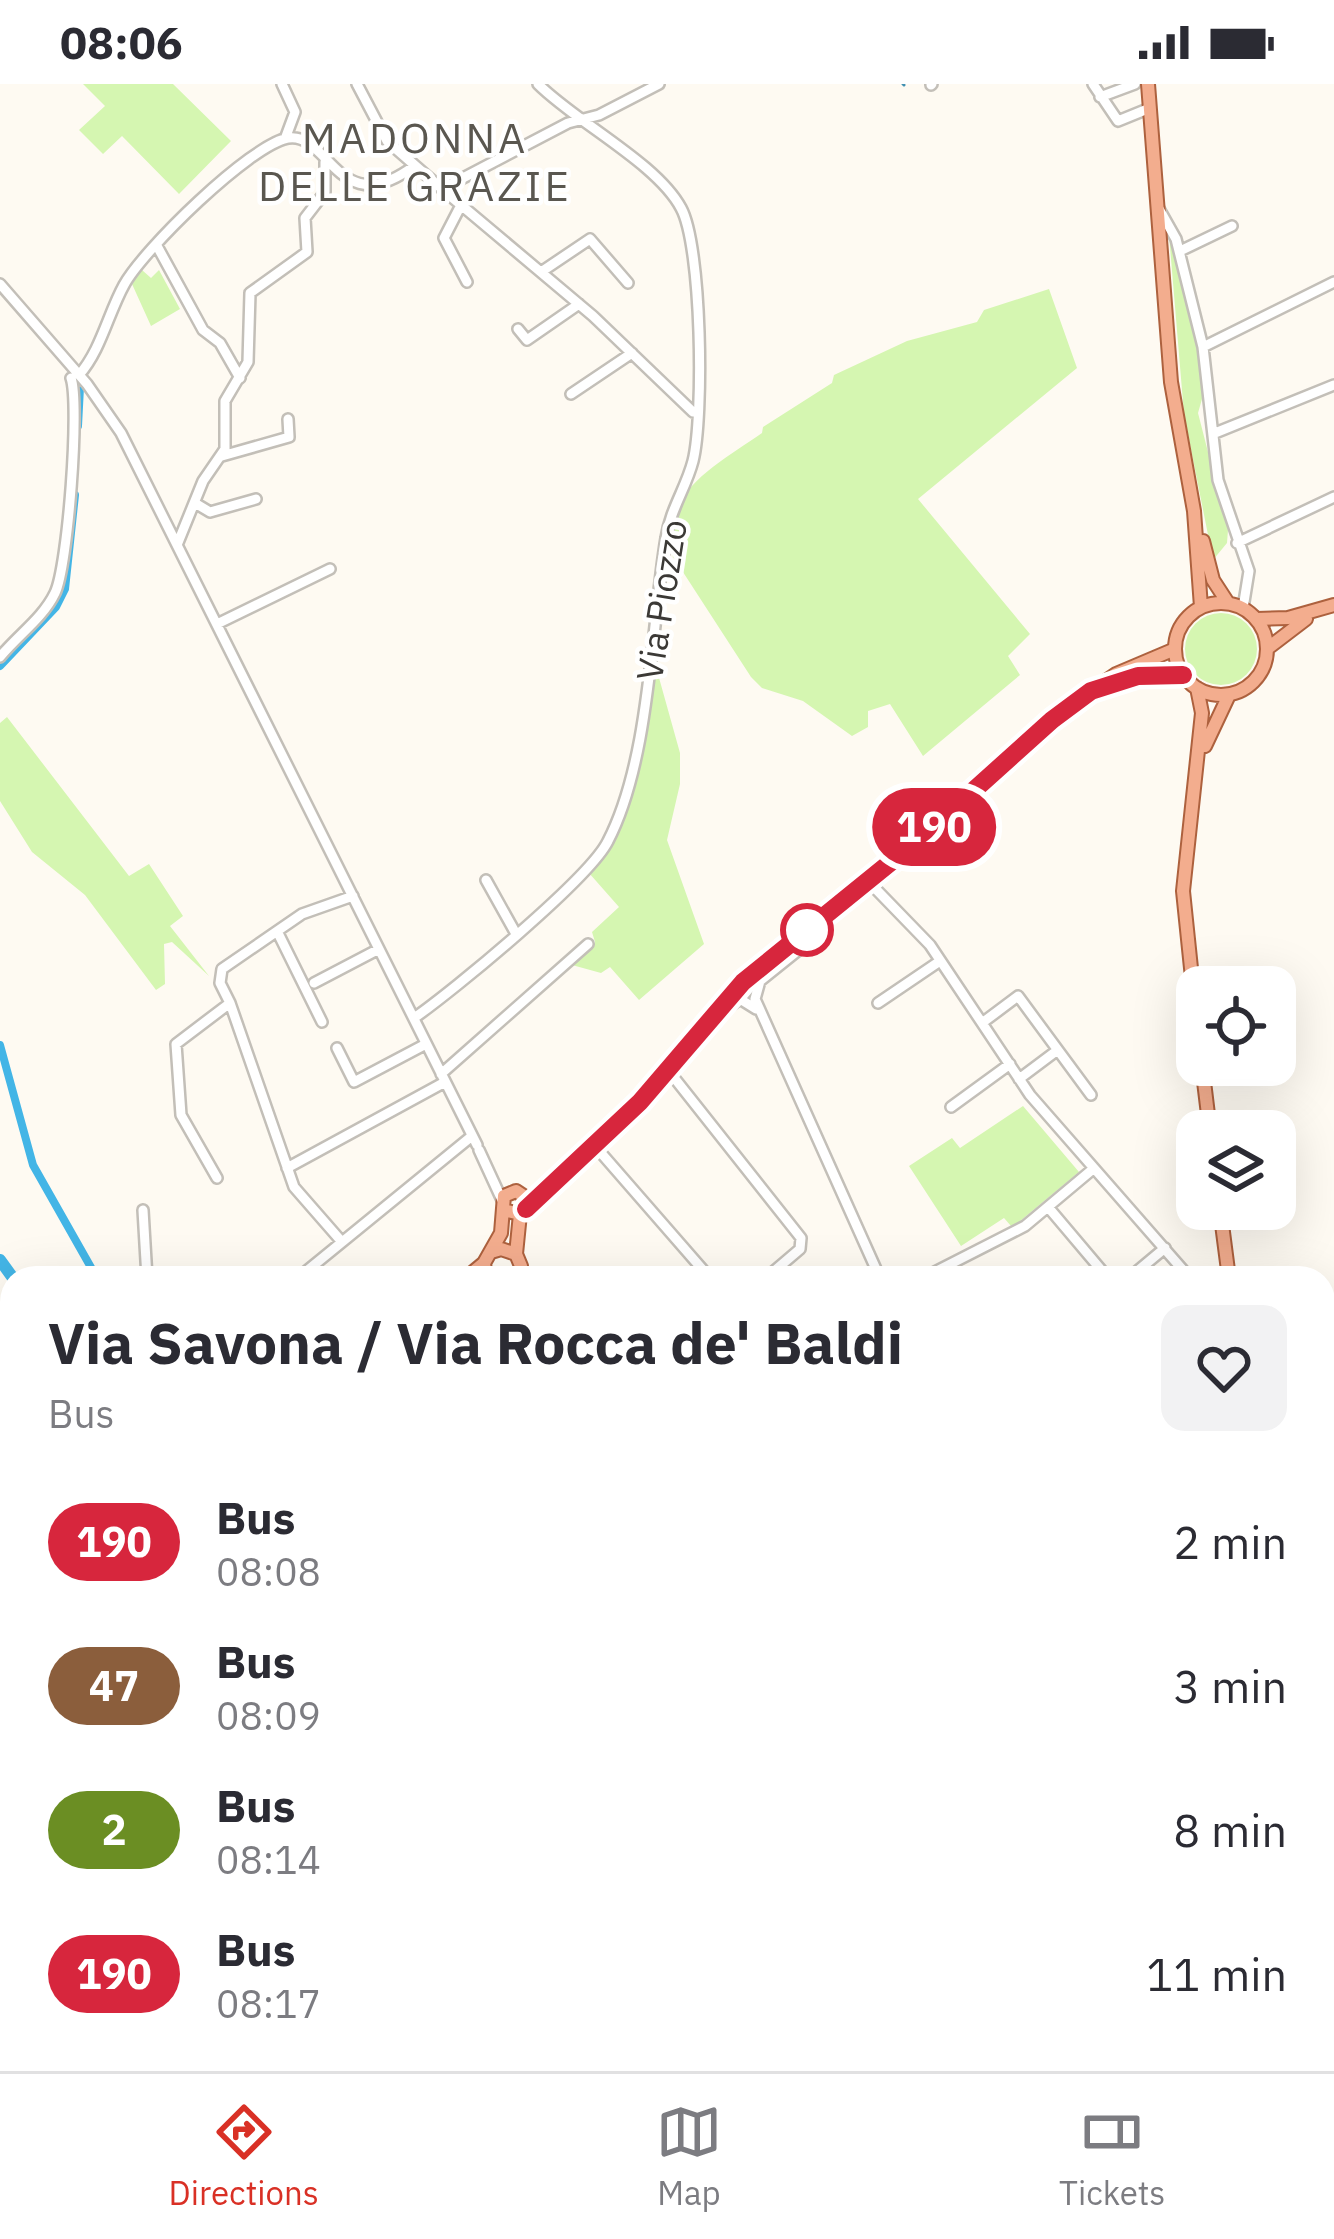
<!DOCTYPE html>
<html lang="en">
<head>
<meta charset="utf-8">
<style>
	:root { --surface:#fff; --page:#f2f2f3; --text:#2b2b33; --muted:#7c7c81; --line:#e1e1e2; --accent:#d93025 }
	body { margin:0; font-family:"IBM Plex Sans",sans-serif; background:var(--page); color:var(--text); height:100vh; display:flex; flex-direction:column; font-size:45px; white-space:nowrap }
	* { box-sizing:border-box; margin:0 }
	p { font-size:39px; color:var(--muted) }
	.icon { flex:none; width:66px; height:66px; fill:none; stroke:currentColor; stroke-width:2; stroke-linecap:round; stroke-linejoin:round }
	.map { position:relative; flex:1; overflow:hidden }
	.side { position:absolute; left:0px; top:1182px; width:1335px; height:807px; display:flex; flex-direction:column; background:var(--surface); border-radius:36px 36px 0 0; box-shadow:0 12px 48px #0002 }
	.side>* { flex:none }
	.badge { padding:0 24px; border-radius:39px; font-size:42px; line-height:78px }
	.fabs { position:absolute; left:1176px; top:882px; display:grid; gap:24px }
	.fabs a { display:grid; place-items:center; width:120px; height:120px; border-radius:24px; background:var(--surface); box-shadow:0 12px 48px #0002; font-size:60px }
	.map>.badge { position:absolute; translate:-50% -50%; box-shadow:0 0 0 6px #fff }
	.round { display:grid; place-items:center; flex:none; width:126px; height:126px; border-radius:24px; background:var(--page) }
	.head { display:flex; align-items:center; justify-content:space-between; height:204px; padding:0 48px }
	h1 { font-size:57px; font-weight:800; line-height:90px }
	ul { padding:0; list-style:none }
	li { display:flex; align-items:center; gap:36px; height:144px; padding:0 48px }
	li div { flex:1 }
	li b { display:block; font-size:45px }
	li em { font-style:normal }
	li .badge { min-width:132px; font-weight:700; text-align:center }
	.status { display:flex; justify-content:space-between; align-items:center; height:84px; padding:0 60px; background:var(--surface); direction:ltr }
	.status svg { height:33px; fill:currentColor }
	.tabs { display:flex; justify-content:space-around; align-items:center; height:168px; border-top:3px solid var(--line); background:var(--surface); font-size:33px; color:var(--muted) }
	.tabs a { display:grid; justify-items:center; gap:6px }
	.tabs .on { color:var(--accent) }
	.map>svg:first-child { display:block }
</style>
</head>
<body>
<div class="status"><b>08:06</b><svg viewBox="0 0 49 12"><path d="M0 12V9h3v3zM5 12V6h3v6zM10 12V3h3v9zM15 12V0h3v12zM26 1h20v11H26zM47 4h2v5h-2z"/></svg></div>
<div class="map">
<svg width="1334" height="1987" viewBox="0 0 1334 1987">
	<rect width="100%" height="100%" fill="#fefaf2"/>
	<path fill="#d5f6b1" d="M83,0H173L231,57L179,110L122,52L103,70L79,46L105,22Z
		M1169,151L1206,301L1198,329L1228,446L1227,459L1213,476L1184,330Z
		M142,186L151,194L159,186L180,225L151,242L132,200Z
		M1049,205L1077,284L918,415L1030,550L1008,572L1020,591L923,672L890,620L868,627V643L852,652L803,617L762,604L751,593L670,468C660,408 721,378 762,349L763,343L832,299L834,291L907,257L977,238L984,226Z
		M1185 565a36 36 0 1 1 72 0a36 36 0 1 1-72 0Z
		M656,583L680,669V700L667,756L704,860L639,916L610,883L601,889L572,881L595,858L592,848L619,823L589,789L615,752Z
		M7,633L129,792L149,780L183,832L170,842L209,892L172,858L164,860L165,900L156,906L85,811L32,768L0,717V639Z
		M1023,1022L1079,1088L1019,1138L1011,1142L1004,1134L961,1162L909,1082L952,1054L960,1064Z
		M91,1977H267L271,1987H94Z"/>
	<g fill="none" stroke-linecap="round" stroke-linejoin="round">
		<path stroke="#4190b1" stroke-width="3" d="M903,0L904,1"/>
		<path stroke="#43b5e6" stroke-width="8" d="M78,342L80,303
			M0,582L56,523L65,505L75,411
			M0,961L33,1081L97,1194"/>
		<path stroke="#43b5e6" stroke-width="12" d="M0,1176L13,1194
			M577,1977L583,1987"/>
		<g stroke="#c3bfb8" stroke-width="14">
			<path id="minor" d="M282,0L295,28L285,55
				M357,0L387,57L442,105L568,39L599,31L659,0
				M1093,0L1118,37L1150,24
				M931,1L932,0
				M1100,13L1135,0
				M442,105L593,232L693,328
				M460,123L444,154L467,198
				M1158,123L1176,155L1203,263L1218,396L1249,487L1243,524
				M157,162L203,246L220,259L240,294
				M1180,167L1232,142
				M541,188L590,155L628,199
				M0,200L87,300L121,349L477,1061
				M518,245L527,256L579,220
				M1203,263L1334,198
				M79,291C101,266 108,230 124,201C143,166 250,61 288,54C329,47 338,139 414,82
				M571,310L632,269
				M1215,349L1334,301
				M222,372L289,353L288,335
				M195,419L210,428L256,415
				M1237,459L1334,413
				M177,461L203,397L225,365V317L248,278L250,209L307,168L305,134L325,108V78
				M217,540L330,485
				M0,573C18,551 43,534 55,509C68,483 80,320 71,294
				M486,796L515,848
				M868,797L930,861L1030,1011L1190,1194
				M819,836L821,848L760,897L755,915L880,1194
				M278,849L322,938
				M314,899L379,865
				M230,919L294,1103L342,1158
				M878,919L940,877
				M414,934C453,907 590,794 608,757C650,676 651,544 666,454C670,426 686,404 693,377C704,333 702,162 681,124C657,79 577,39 538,0
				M707,938L740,915L756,925
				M982,939L1018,912L1091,1011
				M337,964L354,998L426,960
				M668,986L801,1154L800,1165L766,1194
				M441,990L588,860
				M1019,995L1055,968
				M951,1023L1010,980
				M595,1062L710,1194
				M479,1066L502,1116
				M287,1084L445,998
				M217,1094L181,1031L176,960L230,919L220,899L222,885L302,830L353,812
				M1048,1123L1108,1194
				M143,1126L147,1194
				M520,1191L575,1194
				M298,1194L472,1052
				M923,1194L1025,1142L1093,1085
				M939,1194L940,1193
				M1129,1194L1165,1164
				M0,1651L12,1704
				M0,1795L12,1850
				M1,1865L12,1852
				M42,1977L44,1987
				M86,1977L89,1987
				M319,1977L324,1986
				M0,1986L13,1985"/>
		</g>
		<g stroke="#ad613e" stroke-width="16">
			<path id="major" d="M1148,0L1171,298L1194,427L1201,523
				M1203,457L1213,496L1228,519
				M1175 565a46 46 0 1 1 92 0a46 46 0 1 1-92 0Z
				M1257,535L1288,534L1334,521
				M1268,564L1306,535
				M1110,601L1158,588L1183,591
				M1197,604L1202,629L1183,807L1197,942
				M1205,662L1229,611
				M1202,981L1210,1047
				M526,1125L640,1019L719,924L772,874L923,752L1069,622L1116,590L1175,565
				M1220,1125L1229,1194
				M491,1168L501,1165L516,1170L521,1182L518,1194
				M516,1170L520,1130
				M466,1194L484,1179
				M486,1194L484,1179L501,1149L504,1112L516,1107L525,1113L520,1130L503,1126
				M0,1502L12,1498
				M0,1515L12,1510
				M1323,1526L1334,1531
				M845,1977L853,1987
				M1012,1987L1024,1977
				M1098,1987L1102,1977"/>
		</g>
		<use href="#minor" stroke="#fff" stroke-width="9"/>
		<use href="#major" stroke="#f3ad8e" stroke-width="12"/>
	</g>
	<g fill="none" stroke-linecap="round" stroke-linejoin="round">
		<g stroke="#fff" stroke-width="27">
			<path id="line" d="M526,1125L640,1018L743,898L923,752L1052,636L1091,607L1138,592L1183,591"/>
		</g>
		<use href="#line" stroke="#d7263d" stroke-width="18"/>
	</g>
	<circle fill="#fff" stroke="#d7263d" stroke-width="6" cx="807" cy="846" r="24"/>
	<g text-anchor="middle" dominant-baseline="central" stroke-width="9" stroke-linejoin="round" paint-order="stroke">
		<g font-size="36" fill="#3b3936" stroke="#fff">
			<text transform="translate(661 516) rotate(-81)">Via Piozzo</text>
		</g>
		<g font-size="42" letter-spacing="3" fill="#5a5750" stroke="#fff">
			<text x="415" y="53">MADONNA<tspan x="415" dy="48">DELLE GRAZIE</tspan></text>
		</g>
	</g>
</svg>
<div class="fabs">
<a><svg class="icon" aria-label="locate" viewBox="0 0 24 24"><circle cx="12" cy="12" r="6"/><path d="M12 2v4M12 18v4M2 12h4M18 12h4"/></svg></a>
<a><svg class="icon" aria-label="layers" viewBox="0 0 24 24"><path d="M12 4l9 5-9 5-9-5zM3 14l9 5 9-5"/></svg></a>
</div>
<b class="badge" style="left:934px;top:743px;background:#d7263d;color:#fff">190</b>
<section class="side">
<div class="head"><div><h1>Via Savona / Via Rocca de' Baldi</h1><p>Bus</p></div><a class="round"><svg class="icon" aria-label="heart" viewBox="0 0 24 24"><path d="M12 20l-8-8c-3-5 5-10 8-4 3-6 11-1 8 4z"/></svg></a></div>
<ul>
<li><span class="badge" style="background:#d7263d;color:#fff">190</span><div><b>Bus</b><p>08:08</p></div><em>2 min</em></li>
<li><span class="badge" style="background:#8b5e3c;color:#fff">47</span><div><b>Bus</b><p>08:09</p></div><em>3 min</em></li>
<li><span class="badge" style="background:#6b8e23;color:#fff">2</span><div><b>Bus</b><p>08:14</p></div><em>8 min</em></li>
<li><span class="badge" style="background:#d7263d;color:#fff">190</span><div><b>Bus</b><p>08:17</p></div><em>11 min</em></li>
</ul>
</section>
</div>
<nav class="tabs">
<a class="on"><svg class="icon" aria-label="directions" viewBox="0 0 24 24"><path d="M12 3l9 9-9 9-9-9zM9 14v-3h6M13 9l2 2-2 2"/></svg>Directions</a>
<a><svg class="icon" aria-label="map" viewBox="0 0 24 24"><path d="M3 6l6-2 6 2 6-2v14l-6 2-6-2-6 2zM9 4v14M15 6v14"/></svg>Map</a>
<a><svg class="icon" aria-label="tickets" viewBox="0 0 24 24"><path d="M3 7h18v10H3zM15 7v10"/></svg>Tickets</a>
</nav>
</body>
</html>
